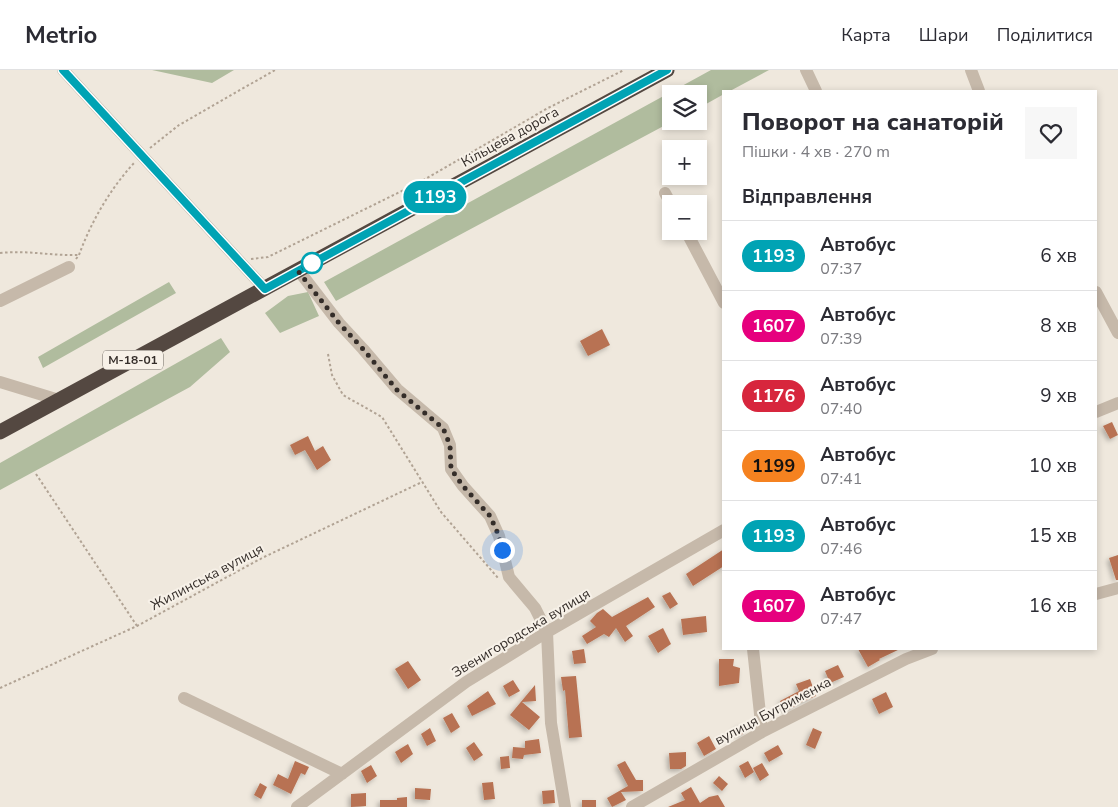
<!DOCTYPE html>
<html lang="uk">
<head>
<meta charset="utf-8">
<style>
	:root { --surface:#fff; --page:#f7f7f7; --text:#2b2b33; --muted:#7c7c81; --line:#e1e1e2 }
	body { margin:0; font-family:"Nunito Sans",sans-serif; background:var(--page); color:var(--text); height:100vh; display:flex; flex-direction:column; font-size:19px; white-space:nowrap }
	* { box-sizing:border-box; margin:0 }
	p { font-size:16px; color:var(--muted) }
	.icon { flex:none; width:28px; height:28px; fill:none; stroke:currentColor; stroke-width:2; stroke-linecap:round; stroke-linejoin:round }
	.map { position:relative; flex:1; overflow:hidden }
	.details { position:absolute; left:722px; top:20px; width:375px; height:560px; display:flex; flex-direction:column; background:var(--surface); border-radius:0px; box-shadow:0 2px 8px #0003 }
	.details>* { flex:none }
	.badge { padding:0 10px; border-radius:16px; font-size:18px; line-height:32px }
	.controls { position:absolute; left:662px; top:15px; display:grid; gap:10px }
	.controls a { display:grid; place-items:center; width:45px; height:45px; border-radius:0px; background:var(--surface); box-shadow:0 2px 8px #0003; font-size:25px }
	.you { position:absolute; width:25px; height:25px; margin:-12px; border:4px solid #fff; border-radius:50%; background:#1a73e8; box-shadow:0 0 0 8px #1a73e833 }
	.map>.badge { position:absolute; translate:-50% -50%; box-shadow:0 0 0 2px #fff }
	h2 { padding:0 20px; font-size:19px; line-height:45px }
	.round { display:grid; place-items:center; flex:none; width:52px; height:52px; border-radius:0px; background:var(--page) }
	.overview { display:flex; align-items:center; justify-content:space-between; height:85px; padding:0 20px }
	h1 { font-size:24px; font-weight:800; line-height:38px }
	ul { padding:0; list-style:none }
	li { display:flex; align-items:center; gap:15px; height:70px; padding:0 20px; border-top:1px solid var(--line) }
	li div { flex:1 }
	li b { display:block; font-size:19px }
	li em { font-style:normal }
	li .badge { min-width:55px; font-weight:700; text-align:center }
	header { display:flex; align-items:center; gap:30px; box-sizing:border-box; height:70px; padding:0 25px; background:var(--surface); border-bottom:1px solid var(--line) }
	header strong { font-size:24px }
	nav { display:flex; gap:28px; margin-inline-start:auto; font-size:18px }
	.map>svg:first-child { display:block }
</style>
</head>
<body>
<header>
<strong>Metrio</strong>
<nav><a>Карта</a><a>Шари</a><a>Поділитися</a></nav>
</header>
<div class="map">
<svg width="1118" height="737" viewBox="0 0 1118 737">
	<defs>
		<filter id="shadow"><feDropShadow dx="-2.5" dy="2.5" stdDeviation="2.5" flood-color="#0004"/></filter>
	</defs>
	<rect width="100%" height="100%" fill="#efe8dd"/>
	<path fill="#b0bc9e" d="M152,0H234L212,13Z
		M711,0H769L730,21H724V24L699,38V24H671V51H673L336,231L324,212Z
		M169,212L176,223L43,298L38,287Z
		M308,222L319,246L280,263L265,243L288,226Z
		M221,268L230,282L190,317L0,420V393Z"/>
	<path fill="#b87252" filter="url(#shadow)" d="M602,259L610,275L588,286L580,271Z
		M1112,352L1118,365L1110,369L1103,356Z
		M308,366L315,381L323,376L331,390L317,400L305,380L295,385L290,375Z
		M724,479V496L693,516L686,504Z
		M1118,485V510H1116L1109,488Z
		M670,522L678,534L670,539L662,526Z
		M648,527L655,537L626,556L633,566L625,572L616,558L609,567L604,564L587,574L582,566L596,557L590,551L597,543L603,539L612,547Z
		M706,546L707,562L683,565L681,549Z
		M663,558L671,574L658,583L648,566Z
		M584,579L586,593L574,594L572,581Z
		M858,579H900L879,589L880,590L868,597Z
		M719,589H734L733,596L740,598L739,613L719,616Z
		M408,591L421,610L408,619L395,599Z
		M838,595L844,607L830,613L825,601Z
		M576,606L582,667L569,668L565,620L563,621L561,607Z
		M810,609L816,626L794,635L795,636L785,641L780,631L799,621L796,614Z
		M513,610L520,621L509,627L503,616Z
		M535,615L536,631L522,632L540,647L529,660L510,645Z
		M488,621L496,634L472,646L467,636Z
		M886,622L893,637L879,644L872,629Z
		M452,643L460,657L451,663L443,648Z
		M743,654L747,661L739,666L735,659Z
		M430,658L436,671L427,676L421,664Z
		M813,658L822,662L815,679L806,675Z
		M709,666L716,679L704,686L697,673Z
		M539,669L541,683L524,685L523,689L512,688L513,677L525,678V671Z
		M474,672L483,685L474,691L466,678Z
		M408,674L413,684L401,693L395,682Z
		M778,675L783,684L769,692L764,683Z
		M686,682V696L681,699H670L669,683Z
		M509,686L510,698L501,699L500,687Z
		M295,691L309,697L305,705L301,703L291,724L273,715L278,704L288,709Z
		M625,691L636,710H643V721L621,722L626,730L612,737L607,728L628,716L617,695Z
		M748,691L754,702L745,708L739,696Z
		M762,693L769,705L760,711L753,698Z
		M371,695L377,706L367,713L361,701Z
		M719,706L728,714L722,721L713,713Z
		M493,712L495,729L484,730L482,713Z
		M260,713L267,717L261,729L254,725Z
		M691,717L700,733L709,727L718,725L725,737H668L685,730L681,723Z
		M415,718L431,719L430,730L415,729Z
		M554,720L555,733L543,734L542,721Z
		M366,723V736L351,737V724Z
		M407,727V737H380V730H397V728Z
		M582,730H596V737H582Z"/>
	<g fill="none" stroke-linecap="round" stroke-linejoin="round">
		<path stroke="#b1a394" stroke-width="2" stroke-dasharray="2.5 2.5" stroke-linecap="butt" d="M150,78L179,55L275,0
			M0,183C27,180 52,186 79,185
			M76,189L79,185C91,152 110,119 134,93
			M251,189L268,187L420,112L548,38L624,0
			M328,284L332,305L343,325L382,347L441,442L498,508
			M36,404L137,556
			M0,618L137,556L262,488L422,412"/>
		<path stroke="#c6b9aa" stroke-width="12" d="M63,0L265,219
			M806,0L816,21
			M971,0L979,21
			M665,123L671,134
			M686,161L724,233
			M299,201L339,253L363,279L397,319L443,358L450,375L451,399L463,416L490,446L499,466L509,507L535,538L547,562L551,653L565,737
			M1096,222L1118,263
			M0,231L69,197
			M0,312L59,330
			M1096,342L1118,333
			M1096,524L1118,518
			M753,579L762,662
			M184,628L342,704
			M297,737L466,612L547,562L724,460
			M632,737L762,662L906,589L932,579"/>
		<path stroke="#544841" stroke-width="15" d="M0,362L667,0"/>
	</g>
	<g fill="none" stroke-linecap="round" stroke-linejoin="round">
		<g stroke="#fff" stroke-width="11">
			<path id="line" d="M63,0L265,219L667,0"/>
		</g>
		<use href="#line" stroke="#00a3b4" stroke-width="8"/>
		<path stroke="#342d29" stroke-width="5" stroke-dasharray="0 9" d="M312,193L298,201L339,253L363,279L397,320L443,358L450,375L451,399L463,416L490,446L499,466L502,480"/>
	</g>
	<circle fill="#fff" stroke="#00a3b4" stroke-width="2.5" cx="312" cy="193" r="10"/>
	<g text-anchor="middle" dominant-baseline="central" stroke-width="4" stroke-linejoin="round" paint-order="stroke">
		<rect fill="#f7f1e8" stroke="#6e6862" stroke-width="1" x="103" y="280.5" width="60" height="19" rx="4"/>
		<g font-size="12" font-weight="bold" fill="#342d29">
			<text x="133" y="290">М-18-01</text>
		</g>
		<g font-size="14" fill="#342d29" stroke="#f7f1e8">
			<text transform="translate(510 67) rotate(-29)">Кільцева дорога</text>
			<text transform="translate(207 507) rotate(-28)">Жилинська вулиця</text>
			<text transform="translate(521 563) rotate(-31)">Звенигородська вулиця</text>
			<text transform="translate(773 641) rotate(-28)">вулиця Бугрименка</text>
		</g>
	</g>
</svg>
<div class="controls">
<a><svg class="icon" aria-label="layers" viewBox="0 0 24 24"><path d="M12 4l9 5-9 5-9-5zM3 14l9 5 9-5"/></svg></a>
<a>+</a>
<a>−</a>
</div>
<div class="you" style="left:502px;top:480px"></div>
<b class="badge" style="left:435px;top:127px;background:#00a3b4;color:#fff">1193</b>
<section class="details">
<div class="overview"><div><h1>Поворот на санаторій</h1><p>Пішки · 4 хв · 270 m</p></div><a class="round"><svg class="icon" aria-label="heart" viewBox="0 0 24 24"><path d="M12 20l-8-8c-3-5 5-10 8-4 3-6 11-1 8 4z"/></svg></a></div>
<h2>Відправлення</h2>
<ul>
<li><span class="badge" style="background:#00a3b4;color:#fff">1193</span><div><b>Автобус</b><p>07:37</p></div><em>6 хв</em></li>
<li><span class="badge" style="background:#e6007e;color:#fff">1607</span><div><b>Автобус</b><p>07:39</p></div><em>8 хв</em></li>
<li><span class="badge" style="background:#d7263d;color:#fff">1176</span><div><b>Автобус</b><p>07:40</p></div><em>9 хв</em></li>
<li><span class="badge" style="background:#f58220;color:#111">1199</span><div><b>Автобус</b><p>07:41</p></div><em>10 хв</em></li>
<li><span class="badge" style="background:#00a3b4;color:#fff">1193</span><div><b>Автобус</b><p>07:46</p></div><em>15 хв</em></li>
<li><span class="badge" style="background:#e6007e;color:#fff">1607</span><div><b>Автобус</b><p>07:47</p></div><em>16 хв</em></li>
</ul>
</section>
</div>
</body>
</html>
